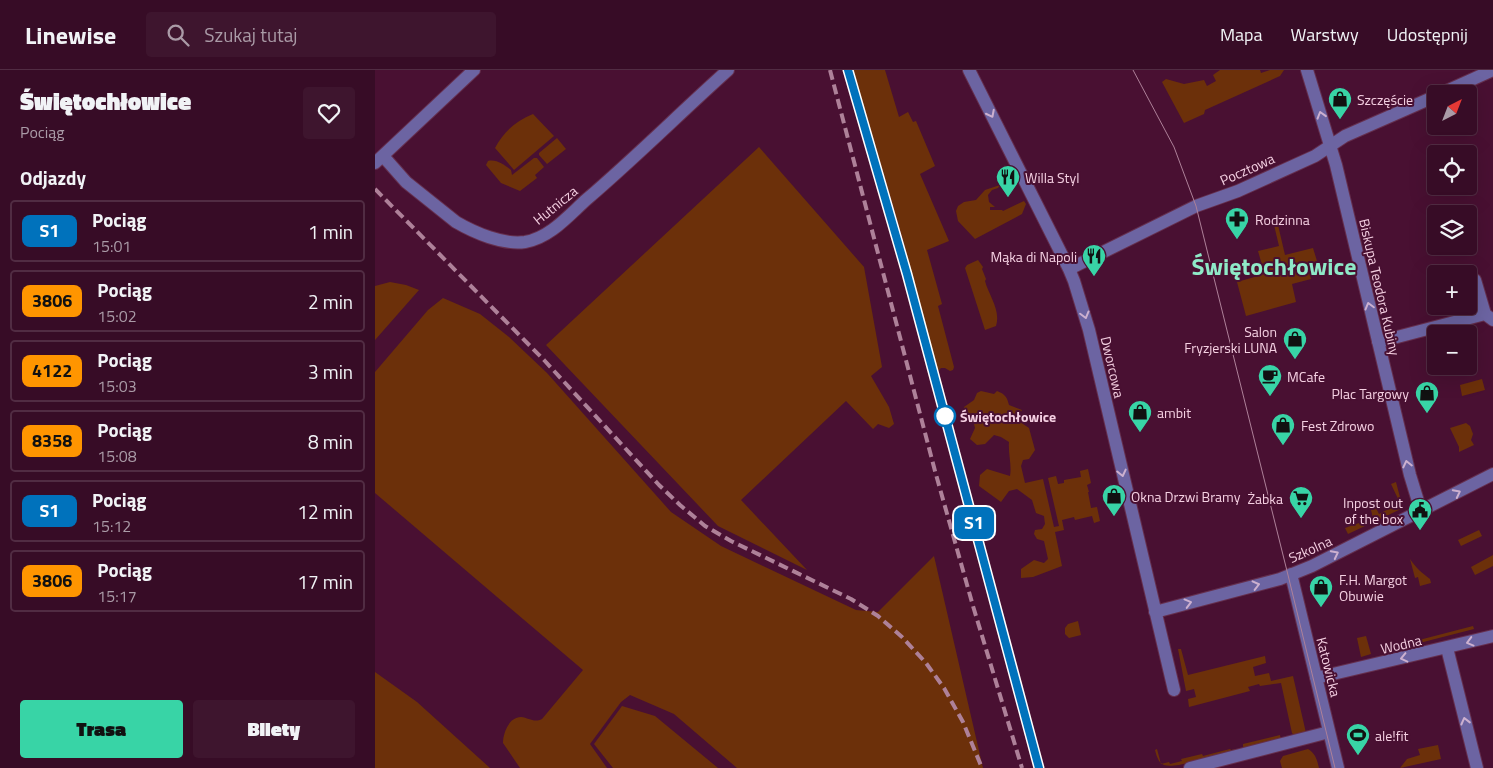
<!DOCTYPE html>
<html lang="pl">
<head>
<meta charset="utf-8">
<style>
	:root { --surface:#370c26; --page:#3e152e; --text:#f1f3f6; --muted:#aa9ba7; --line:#512c43; --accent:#38d4a6 }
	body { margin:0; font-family:"Titillium Web",sans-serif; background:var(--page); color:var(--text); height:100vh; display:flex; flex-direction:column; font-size:19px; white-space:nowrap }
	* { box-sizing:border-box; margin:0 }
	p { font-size:16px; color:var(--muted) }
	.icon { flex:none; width:28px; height:28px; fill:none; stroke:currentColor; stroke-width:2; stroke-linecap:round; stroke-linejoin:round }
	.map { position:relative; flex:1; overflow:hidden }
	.sheet { display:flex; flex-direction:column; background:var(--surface); width:375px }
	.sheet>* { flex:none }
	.badge { padding:0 10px; border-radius:8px; font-size:18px; line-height:32px }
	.needle { width:32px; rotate:42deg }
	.buttons { position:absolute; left:1052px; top:15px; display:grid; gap:10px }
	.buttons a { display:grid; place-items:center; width:50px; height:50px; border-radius:5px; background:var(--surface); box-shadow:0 5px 20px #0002,0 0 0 1px var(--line); font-size:25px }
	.map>.badge { position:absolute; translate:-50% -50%; box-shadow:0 0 0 2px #fff }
	h2 { padding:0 20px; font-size:19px; line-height:45px }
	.round { display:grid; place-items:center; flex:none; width:52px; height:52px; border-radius:5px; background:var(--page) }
	.summary { display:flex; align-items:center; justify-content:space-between; height:85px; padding:0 20px }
	h1 { font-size:24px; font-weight:800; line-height:38px }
	.primary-button { display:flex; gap:10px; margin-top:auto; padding:10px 20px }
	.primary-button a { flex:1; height:58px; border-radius:5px; background:var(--accent); color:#111; font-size:20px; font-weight:800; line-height:58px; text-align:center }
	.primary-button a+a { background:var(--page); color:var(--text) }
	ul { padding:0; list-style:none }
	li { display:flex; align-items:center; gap:15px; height:62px; margin:0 10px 8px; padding:0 10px; border:2px solid var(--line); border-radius:5px }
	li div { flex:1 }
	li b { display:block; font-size:19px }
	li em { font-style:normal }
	li .badge { min-width:55px; font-weight:700; text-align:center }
	header { display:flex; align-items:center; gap:30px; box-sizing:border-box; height:70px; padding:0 25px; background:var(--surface); border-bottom:1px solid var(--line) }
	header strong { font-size:24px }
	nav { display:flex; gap:28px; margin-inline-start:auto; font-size:18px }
	.search { width:350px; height:45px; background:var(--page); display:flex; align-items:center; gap:12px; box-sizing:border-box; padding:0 18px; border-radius:5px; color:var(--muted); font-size:19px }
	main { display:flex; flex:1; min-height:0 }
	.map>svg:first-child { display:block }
</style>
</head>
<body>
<header>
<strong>Linewise</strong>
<div class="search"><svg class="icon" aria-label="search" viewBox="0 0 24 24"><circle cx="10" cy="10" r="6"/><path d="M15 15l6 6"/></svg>Szukaj tutaj</div>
<nav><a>Mapa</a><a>Warstwy</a><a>Udostępnij</a></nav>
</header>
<main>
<section class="sheet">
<div class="summary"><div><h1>Świętochłowice</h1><p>Pociąg</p></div><a class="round"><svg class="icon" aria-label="heart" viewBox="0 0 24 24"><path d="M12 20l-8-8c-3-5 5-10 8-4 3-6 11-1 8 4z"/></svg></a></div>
<h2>Odjazdy</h2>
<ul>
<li><span class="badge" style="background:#0072bc;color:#fff">S1</span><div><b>Pociąg</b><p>15:01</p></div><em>1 min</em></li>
<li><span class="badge" style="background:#ff9500;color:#111">3806</span><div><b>Pociąg</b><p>15:02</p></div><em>2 min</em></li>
<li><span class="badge" style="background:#ff9500;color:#111">4122</span><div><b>Pociąg</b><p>15:03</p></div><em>3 min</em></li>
<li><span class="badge" style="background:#ff9500;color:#111">8358</span><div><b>Pociąg</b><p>15:08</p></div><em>8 min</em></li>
<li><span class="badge" style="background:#0072bc;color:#fff">S1</span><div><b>Pociąg</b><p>15:12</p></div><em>12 min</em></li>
<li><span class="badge" style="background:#ff9500;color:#111">3806</span><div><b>Pociąg</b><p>15:17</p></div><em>17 min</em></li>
</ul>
<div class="primary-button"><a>Trasa</a><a>Bilety</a></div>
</section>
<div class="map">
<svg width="1118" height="698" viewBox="0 0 1118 698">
	<rect width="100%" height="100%" fill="#491032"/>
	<path fill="#6c300a" d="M478,0H510L524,47L533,42L538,52L541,51L560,96L545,104L574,171L552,180L567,234L563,236L579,297L578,300L575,301L570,298H566L562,302L528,170Z
		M845,0H885L886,3L895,0H909L905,6L830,40L829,44L809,53L787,12L791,9L809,14L829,10L832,16L841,11L838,5Z
		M158,44L179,66L139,100L120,78C129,61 141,51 158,44Z
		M182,68L191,79L172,94L164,85V83Z
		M384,77L489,197L507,297L496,306L514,337L519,354L514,358L503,354L498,359L471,331L366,430L432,500L343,456L171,275Z
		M159,88H162L169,97L160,105L162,108L145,121L126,113L111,95L113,91C122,89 129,95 136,100L137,105Z
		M625,115L623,118L617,120L613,125L614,132L620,137H615V140H627L628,141L649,131L651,134L647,144L600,169L583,151L581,141L583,136L589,132L601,130L610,120Z
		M899,155H903L910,185L938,178L942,191L933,194L936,209L917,214L921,232L871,246L862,212L883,206L880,197L887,195L883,181L904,176Z
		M603,190L608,197L607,199L611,209L610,211C614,226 626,240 621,256L610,260L590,198L592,195Z
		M15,212L31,215L44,220L0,270V216Z
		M68,228L105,244L134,267L172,303L296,442L346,476L481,540L503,542L559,486L608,698H362L299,644L255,625L246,632L215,674L232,698H145L128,673C128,663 134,647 146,647C154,648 159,653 167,649L208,600L0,423V302L53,240Z
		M1098,254L1100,262L1082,264L1085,256Z
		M1094,267L1102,293L1096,295C1097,286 1094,277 1094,267Z
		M1107,309L1110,320L1087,326L1085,315Z
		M606,321L619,324L622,321C630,324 632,327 634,335L647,340L644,345L648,354L654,358L660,380L654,389L648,390L646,396L650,413L668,409L679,457L684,456L673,408L681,406L683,414L689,413V410L706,407L705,401L713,399L716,413L712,415L714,422H713L716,438L722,437L725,451L719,453L717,446L700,450L699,447L687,450L689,460L680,462L687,496L658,507L646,508V499L659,490L669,493L673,489L669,471L662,469L659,464L660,460L667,459L670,454L669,446L661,443L657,430L642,419L634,421L626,432L604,416L605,405L612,399L635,406C637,395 633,384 634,372L626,367L619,365L610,374L602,375L595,369L600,358L599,354L593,352L589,337L599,330L602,323Z
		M1091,353L1095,356L1098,364L1096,370L1099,375L1084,382V377L1075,358Z
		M1021,412L1027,435L1026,439L973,464L970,458L998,448L996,440L1001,438L1004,444L1025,433L1016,414Z
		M1104,460L1107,466L1086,476L1083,470Z
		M1118,485V496L1100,505L1096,497Z
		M1035,489C1041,498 1047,503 1055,509L1056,513L1045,516L1043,507L1040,508Z
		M703,551L706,565L694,568L690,564V558L693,554Z
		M1098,556L1099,559L1021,579V576Z
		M991,566L996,584L986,587L982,568Z
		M803,579H806L813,605L890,586L891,593L878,597L880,606L894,603L896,611L918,606L931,663L920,666L917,663L906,613L885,616L884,614L873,617L875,621L814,637L813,629L821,627L819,619L811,621Z
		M0,602L42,632L115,698H0Z
		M247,636L280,646L343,698H238L219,674Z
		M905,665L906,670L804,695C788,697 784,696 780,680L782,679L786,694L794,692L795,694L807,691L806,689L827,684L828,686L855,679L856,680L868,678V674Z
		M1063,675L1066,689L1025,698L1032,689L1045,685L1043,679Z
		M933,679C941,684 942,690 944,698H907L905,691L908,686Z"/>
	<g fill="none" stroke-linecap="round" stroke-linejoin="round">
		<g stroke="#652f4e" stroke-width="14">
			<path id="minor" d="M594,0L694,199L699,211L714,260L799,620
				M932,0L961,95L1035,405L1046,441
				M1065,24L1118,0
				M8,86L31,112L81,152C100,163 128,175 150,172C175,168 194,145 212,129C260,88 305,43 353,0
				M0,93L99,0
				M694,199L821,136L863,121L940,86L970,66L1061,26
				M1100,210L1110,244L1118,250
				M1003,272L1110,244
				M916,504L963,698
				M780,542L905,509L937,496L1118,404
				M1072,578L1102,698
				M941,608L1118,566
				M815,698L954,662"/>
		</g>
		<use href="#minor" stroke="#6c64a2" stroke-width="12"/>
		<path stroke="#ae8199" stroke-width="1" d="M758,0L799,77L821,136L913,505L960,698"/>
		<path stroke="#ae8199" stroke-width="4" stroke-dasharray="10 5" stroke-linecap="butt" d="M455,0L560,401L598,536L647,698
			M473,0L530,197L664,698
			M0,119L169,290L284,415L305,435L330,456L356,471L476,529L503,546L527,567L551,593L569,618L588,652L607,698"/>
	</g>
	<defs><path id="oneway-chevron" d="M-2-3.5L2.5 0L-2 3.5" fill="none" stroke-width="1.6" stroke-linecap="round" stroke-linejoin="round" transform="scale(1.25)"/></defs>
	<g stroke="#ccb0cf">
		<use href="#oneway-chevron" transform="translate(616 44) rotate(63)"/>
		<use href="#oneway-chevron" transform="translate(946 45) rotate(-107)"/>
		<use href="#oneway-chevron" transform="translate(994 236) rotate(-105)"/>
		<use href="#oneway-chevron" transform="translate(710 245) rotate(75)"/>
		<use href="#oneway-chevron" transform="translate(1032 394) rotate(-103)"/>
		<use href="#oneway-chevron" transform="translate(747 403) rotate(77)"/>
		<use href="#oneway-chevron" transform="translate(1082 423) rotate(-27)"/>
		<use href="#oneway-chevron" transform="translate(960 484) rotate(-27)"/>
		<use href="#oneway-chevron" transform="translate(881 515) rotate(-14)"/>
		<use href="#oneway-chevron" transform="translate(813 533) rotate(-15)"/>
		<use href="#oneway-chevron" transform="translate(1095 572) rotate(165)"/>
		<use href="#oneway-chevron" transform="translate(1029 588) rotate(167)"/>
		<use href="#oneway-chevron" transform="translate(1090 651) rotate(-104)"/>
	</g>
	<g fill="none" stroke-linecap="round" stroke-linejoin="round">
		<g stroke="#fff" stroke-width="11">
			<path id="line" d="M473,0L532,204L664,698"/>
		</g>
		<use href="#line" stroke="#0072bc" stroke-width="8"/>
	</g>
	<defs>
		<g id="shop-pin" transform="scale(1.25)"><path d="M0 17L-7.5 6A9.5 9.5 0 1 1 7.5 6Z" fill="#38d4a6" stroke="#491032"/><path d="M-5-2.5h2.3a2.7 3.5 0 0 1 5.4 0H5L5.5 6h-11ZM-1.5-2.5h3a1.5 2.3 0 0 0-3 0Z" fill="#111"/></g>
		<g id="restaurant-pin" transform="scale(1.25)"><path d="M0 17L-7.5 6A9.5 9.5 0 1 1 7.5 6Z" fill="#38d4a6" stroke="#491032"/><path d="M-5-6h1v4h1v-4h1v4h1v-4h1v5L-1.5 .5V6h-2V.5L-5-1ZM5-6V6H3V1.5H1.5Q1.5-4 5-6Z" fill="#111"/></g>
		<g id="pharmacy-pin" transform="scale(1.25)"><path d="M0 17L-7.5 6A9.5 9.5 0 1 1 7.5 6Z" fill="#38d4a6" stroke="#491032"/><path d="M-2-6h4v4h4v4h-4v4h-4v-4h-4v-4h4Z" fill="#111"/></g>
		<g id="cafe-pin" transform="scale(1.25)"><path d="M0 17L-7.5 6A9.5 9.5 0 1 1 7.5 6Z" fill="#38d4a6" stroke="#491032"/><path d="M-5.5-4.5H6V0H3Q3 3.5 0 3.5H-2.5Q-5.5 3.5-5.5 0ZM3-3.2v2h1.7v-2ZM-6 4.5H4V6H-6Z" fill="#111"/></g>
		<g id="supermarket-pin" transform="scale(1.25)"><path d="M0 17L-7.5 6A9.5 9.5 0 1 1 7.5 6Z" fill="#38d4a6" stroke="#491032"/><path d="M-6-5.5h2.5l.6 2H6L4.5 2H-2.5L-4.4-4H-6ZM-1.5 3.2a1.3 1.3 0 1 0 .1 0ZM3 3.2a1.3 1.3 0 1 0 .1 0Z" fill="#111"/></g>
		<g id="civic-pin" transform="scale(1.25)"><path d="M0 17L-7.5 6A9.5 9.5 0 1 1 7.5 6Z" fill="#38d4a6" stroke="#491032"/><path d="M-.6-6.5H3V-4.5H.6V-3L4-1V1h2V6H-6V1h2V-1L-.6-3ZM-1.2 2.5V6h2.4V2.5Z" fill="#111"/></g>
		<g id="stadium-pin" transform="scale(1.25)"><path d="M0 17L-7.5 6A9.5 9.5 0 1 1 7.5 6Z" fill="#38d4a6" stroke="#491032"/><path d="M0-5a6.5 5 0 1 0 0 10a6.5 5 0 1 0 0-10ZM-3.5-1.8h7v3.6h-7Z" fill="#111"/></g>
	</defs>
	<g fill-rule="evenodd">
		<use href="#shop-pin" x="965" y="29"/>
		<use href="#restaurant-pin" x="633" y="107"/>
		<use href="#pharmacy-pin" x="862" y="149"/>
		<use href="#restaurant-pin" x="719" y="186"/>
		<use href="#shop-pin" x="920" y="269"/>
		<use href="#cafe-pin" x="895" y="306"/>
		<use href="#shop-pin" x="1052" y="323"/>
		<use href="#shop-pin" x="765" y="342"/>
		<use href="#shop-pin" x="908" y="355"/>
		<use href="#shop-pin" x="739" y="426"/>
		<use href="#supermarket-pin" x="926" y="428"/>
		<use href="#civic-pin" x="1045" y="440"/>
		<use href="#shop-pin" x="946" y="517"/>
		<use href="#stadium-pin" x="983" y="665"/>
	</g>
	<circle fill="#fff" stroke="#0072bc" stroke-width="2.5" cx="570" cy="346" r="10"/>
	<g text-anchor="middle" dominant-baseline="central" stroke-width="4" stroke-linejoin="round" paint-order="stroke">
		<g font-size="14" fill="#f5d0e2" stroke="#491032" text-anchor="start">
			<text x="982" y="29">Szczęście</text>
			<text x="650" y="107">Willa Styl</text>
			<text x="880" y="149">Rodzinna</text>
			<text x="702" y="186" text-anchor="end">Mąka di Napoli</text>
			<text x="902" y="261" text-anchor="end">Salon<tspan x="902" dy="16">Fryzjerski LUNA</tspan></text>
			<text x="912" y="306">MCafe</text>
			<text x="1034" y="323" text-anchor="end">Plac Targowy</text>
			<text x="782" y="342">ambit</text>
			<text x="926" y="355">Fest Zdrowo</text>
			<text x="756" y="426">Okna Drzwi Bramy</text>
			<text x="908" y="428" text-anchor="end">Żabka</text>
			<text x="1028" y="432" text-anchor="end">Inpost out<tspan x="1028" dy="16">of the box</tspan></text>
			<text x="964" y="509">F.H. Margot<tspan x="964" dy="16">Obuwie</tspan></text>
			<text x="1000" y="665">ale!fit</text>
		</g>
		<g font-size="14" fill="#f5d0e2" stroke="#491032">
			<text transform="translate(872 99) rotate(-24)">Pocztowa</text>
			<text transform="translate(180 135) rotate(-39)">Hutnicza</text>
			<text transform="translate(1005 217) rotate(77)">Biskupa Teodora Kubiny</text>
			<text transform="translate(738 297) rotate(77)">Dworcowa</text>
			<text transform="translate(935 479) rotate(-24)">Szkolna</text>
			<text transform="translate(1026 574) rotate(-13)">Wodna</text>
			<text transform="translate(954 597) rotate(76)">Katowicka</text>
		</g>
		<g font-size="14" font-weight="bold" fill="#f5d0e2" stroke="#491032" text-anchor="start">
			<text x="585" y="346">Świętochłowice</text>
		</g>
		<g font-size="24" font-weight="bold" fill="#8feac8" stroke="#491032">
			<text x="899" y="196">Świętochłowice</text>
		</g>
	</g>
</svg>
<div class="buttons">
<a><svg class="needle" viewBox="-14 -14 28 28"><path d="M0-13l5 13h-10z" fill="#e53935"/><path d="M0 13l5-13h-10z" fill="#aa9ba7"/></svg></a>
<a><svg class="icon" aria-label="locate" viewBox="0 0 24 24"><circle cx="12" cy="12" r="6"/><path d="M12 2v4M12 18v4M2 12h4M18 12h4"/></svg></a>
<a><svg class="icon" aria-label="layers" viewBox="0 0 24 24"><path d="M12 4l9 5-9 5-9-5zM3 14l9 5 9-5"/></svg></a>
<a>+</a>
<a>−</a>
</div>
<b class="badge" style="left:599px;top:453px;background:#0072bc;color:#fff">S1</b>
</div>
</main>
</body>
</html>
